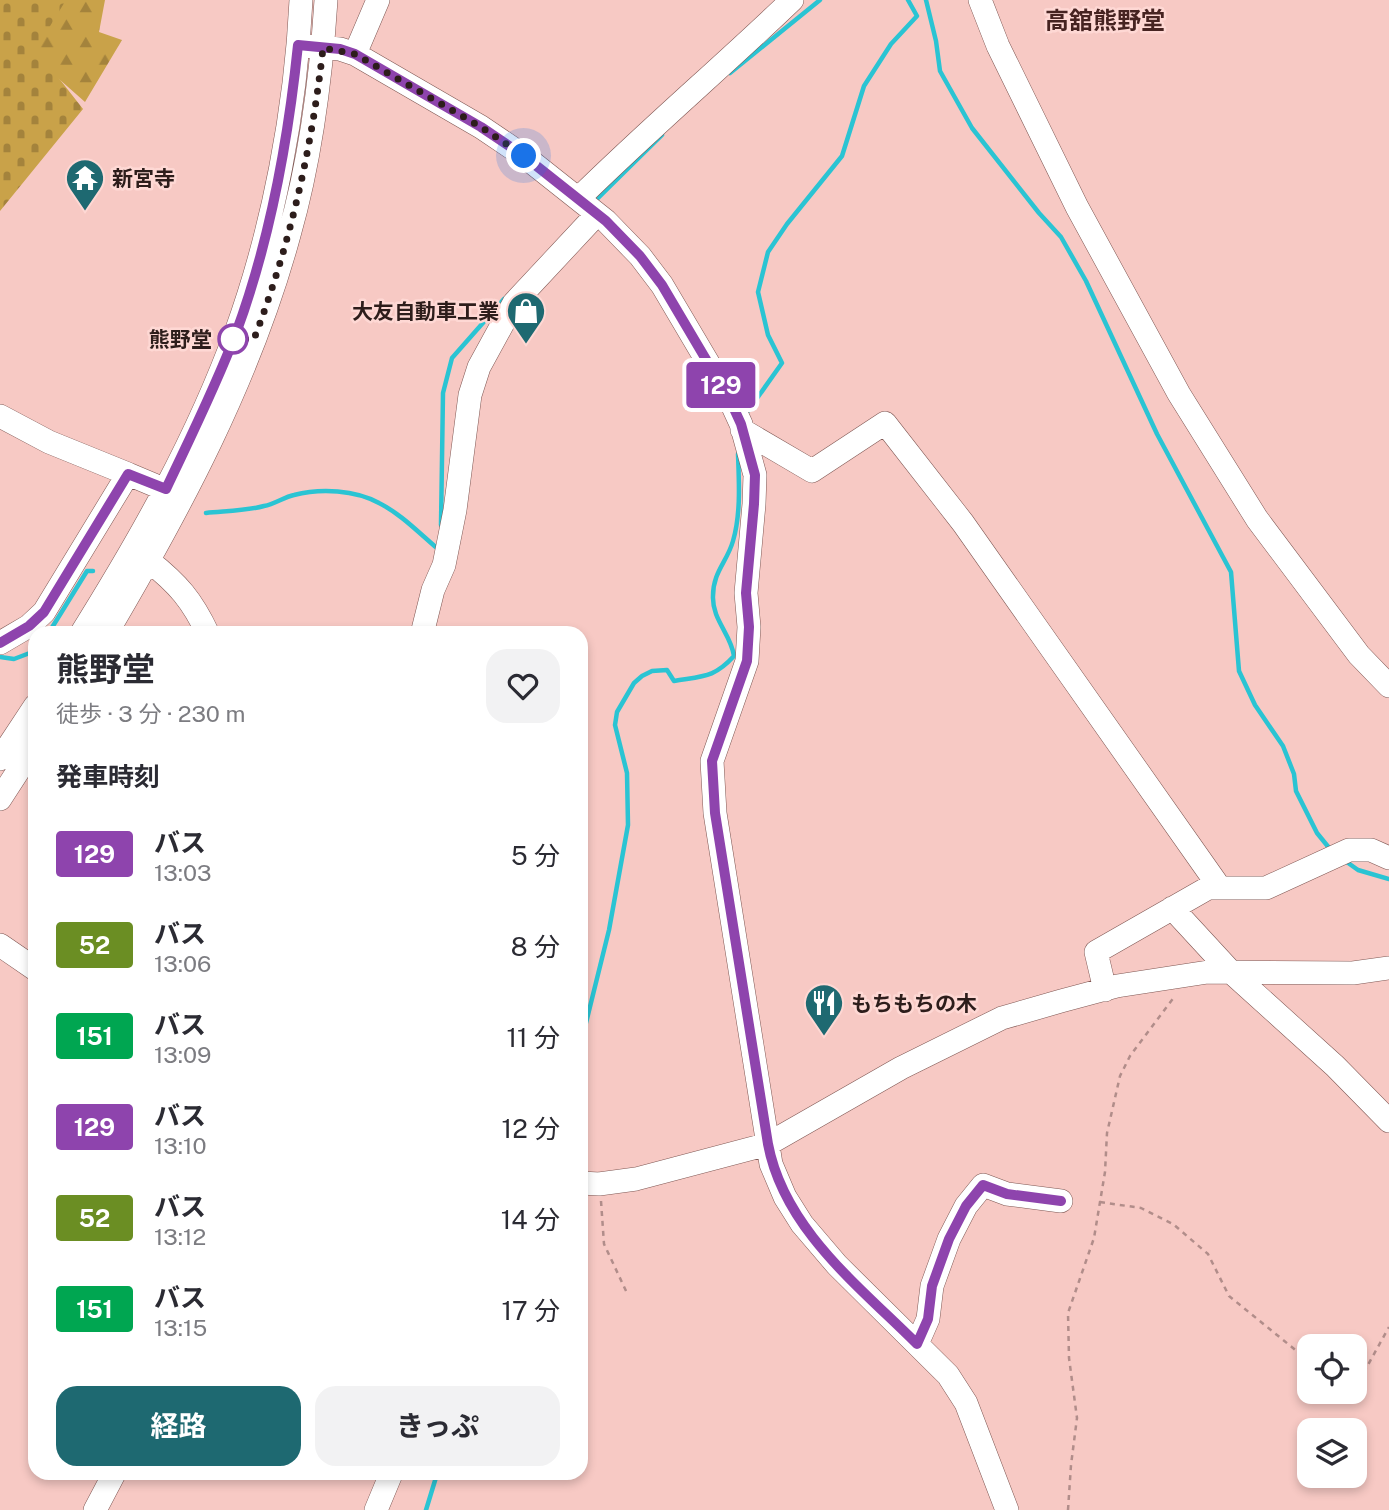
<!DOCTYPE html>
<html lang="ja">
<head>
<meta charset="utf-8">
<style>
	:root { --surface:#fff; --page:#f2f2f3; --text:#2b2b33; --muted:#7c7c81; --accent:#1e6971 }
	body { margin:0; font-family:"Public Sans","Noto Sans JP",sans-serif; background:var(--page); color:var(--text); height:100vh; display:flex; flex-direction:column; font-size:26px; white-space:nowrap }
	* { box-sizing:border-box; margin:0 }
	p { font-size:23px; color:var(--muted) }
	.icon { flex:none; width:38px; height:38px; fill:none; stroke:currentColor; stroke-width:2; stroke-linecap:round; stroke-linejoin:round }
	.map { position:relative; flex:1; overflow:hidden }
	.drawer { position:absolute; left:28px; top:626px; width:560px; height:854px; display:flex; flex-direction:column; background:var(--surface); border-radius:21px; box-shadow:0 4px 10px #0003 }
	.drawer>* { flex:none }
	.badge { padding:0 14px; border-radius:5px; font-size:24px; line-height:46px }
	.tools { position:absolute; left:1297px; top:1334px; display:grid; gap:14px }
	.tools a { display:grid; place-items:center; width:70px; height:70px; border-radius:14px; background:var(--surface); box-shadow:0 4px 10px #0003; font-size:35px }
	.you { position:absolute; width:35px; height:35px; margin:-18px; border:5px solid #fff; border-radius:50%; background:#1a73e8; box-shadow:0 0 0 10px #1a73e833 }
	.map>.badge { position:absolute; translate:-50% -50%; box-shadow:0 0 0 4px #fff }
	h2 { padding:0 28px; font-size:26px; line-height:63px }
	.round { display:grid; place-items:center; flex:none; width:74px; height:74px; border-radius:21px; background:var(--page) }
	.overview { display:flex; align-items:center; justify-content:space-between; height:119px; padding:0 28px }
	h1 { font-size:33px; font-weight:700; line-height:52px }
	.button { display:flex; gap:14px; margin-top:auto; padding:14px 28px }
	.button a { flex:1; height:80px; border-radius:21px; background:var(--accent); color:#fff; font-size:28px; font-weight:700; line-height:80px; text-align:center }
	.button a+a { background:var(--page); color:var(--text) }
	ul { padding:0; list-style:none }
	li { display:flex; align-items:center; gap:21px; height:91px; padding:0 28px }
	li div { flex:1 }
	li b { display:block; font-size:26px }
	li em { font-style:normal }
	li .badge { min-width:77px; font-weight:700; text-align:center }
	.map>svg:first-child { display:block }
</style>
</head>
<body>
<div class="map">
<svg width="1389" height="1510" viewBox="0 0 1389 1510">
	<defs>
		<pattern id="forest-firs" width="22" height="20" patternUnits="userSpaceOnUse" patternTransform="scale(1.75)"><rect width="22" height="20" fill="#c9a249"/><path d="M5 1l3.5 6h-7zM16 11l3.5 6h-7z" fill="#a4833c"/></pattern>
		<pattern id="cemetery-stones" width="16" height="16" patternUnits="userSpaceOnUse" patternTransform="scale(1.75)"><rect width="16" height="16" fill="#c9a249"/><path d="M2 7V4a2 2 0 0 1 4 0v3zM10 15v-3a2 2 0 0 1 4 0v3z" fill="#a4833c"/></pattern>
	</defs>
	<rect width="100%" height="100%" fill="#f7c9c4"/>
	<path fill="url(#forest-firs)" d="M58,0H105L99,32L122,40L85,102L25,49Z"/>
	<path fill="url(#cemetery-stones)" d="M0,0H66L36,49L83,109L0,211Z"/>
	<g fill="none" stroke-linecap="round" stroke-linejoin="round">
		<path stroke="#2ac4d3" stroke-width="4.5" d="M926,0L936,41L940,71L972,128L1039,213L1061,237L1086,281L1157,434L1231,572L1239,671L1255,705L1283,746L1294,774L1296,791L1317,833L1330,849
			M730,73L820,0
			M593,203L662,135
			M748,411L782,363L768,335L758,292L768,252L787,224L842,156L864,86L891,44L917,16L908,0
			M206,513C225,511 246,511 264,506C275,504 284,497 294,495C321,488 355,490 379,503C401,514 419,533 438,549
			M441,525L443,393L452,358L504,299
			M48,634L87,571H93
			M0,657L14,659L35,651
			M1344,860L1358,870L1389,879
			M581,1043L609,930L628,825L627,773L615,725L617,712L634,683L642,676L652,671L667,670L674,681C703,676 714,678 734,656C731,634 712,620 713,596C713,572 727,562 733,541C741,514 739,482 738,454
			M426,1510L437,1474"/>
		<g stroke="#7f5753" stroke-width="24">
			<path id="minor" d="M980,0L998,46L1077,207L1179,394L1257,519L1359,655L1389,686
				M298,45L340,49L355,54L481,127L524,156L606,221L640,256L662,285L730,400L741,424L755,475L754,504L746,593L749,627L747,661L712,761L715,813L771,1164L785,1197L802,1224L837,1265L948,1375L966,1403L1007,1510
				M355,54L378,0
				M579,198C648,130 722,67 792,0
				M0,416L49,442L128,474
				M742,430L812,471L885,423L963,523L1220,888
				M149,561C178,584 192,600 208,634
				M81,634C141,538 197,439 236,332C273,230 296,109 301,0
				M106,634C181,507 250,378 289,235C311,158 321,79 326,0
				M422,634L433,590L444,565L455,510L470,395L479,367L514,303L597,214
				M0,643L29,626L44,612L128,474L166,490
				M0,759L35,706
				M0,799L35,745
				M1172,908L1231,972L1335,1066L1389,1121
				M0,945L35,969
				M1105,990L1096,952L1208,888H1266L1349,850H1371L1389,858
				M581,1183L599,1184L636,1179L768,1144L901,1068L1002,1018L1061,1001L1117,986L1208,972L1353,973L1389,968
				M917,1344L928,1319L932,1286L949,1239L966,1206L983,1185L1007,1194L1061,1201
				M95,1510L114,1474
				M376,1510L391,1474"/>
		</g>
		<path stroke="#b18d8a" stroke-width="2.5" stroke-dasharray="5 5" stroke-linecap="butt" d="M601,1201L604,1244L627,1293
			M1100,1202L1141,1208L1173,1224L1208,1254L1229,1296L1309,1361
			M1354,1390L1389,1327
			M1068,1510L1071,1465L1077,1418L1069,1358L1068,1313L1094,1238L1105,1172L1107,1133L1120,1076L1130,1056L1175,996"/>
		<use href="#minor" stroke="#fff" stroke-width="23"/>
	</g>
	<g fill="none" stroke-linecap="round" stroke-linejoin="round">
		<g stroke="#fff" stroke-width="16">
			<path id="line" d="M0,643L29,626L44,612L128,474L166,489C190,438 216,386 236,333C270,241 288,142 298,45L340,49L355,54L481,127L524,156L606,221L640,256L662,285L730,400L741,424L755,475L754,504L746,593L749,627L747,661L712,761L715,813L768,1144C784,1229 859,1286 917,1344L928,1319L932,1286L949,1239L966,1206L983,1185L1007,1194L1061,1201"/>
		</g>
		<use href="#line" stroke="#8e44ad" stroke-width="10"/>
		<path stroke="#2d1d1b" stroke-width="7" stroke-dasharray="0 12.6" d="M233,339H254C290,245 312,148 323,48L355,54L481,127L524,156"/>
	</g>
	<defs>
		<g id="temple-pin" transform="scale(2.0125)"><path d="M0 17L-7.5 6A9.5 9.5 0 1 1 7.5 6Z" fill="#1e6971" stroke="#fed8d4"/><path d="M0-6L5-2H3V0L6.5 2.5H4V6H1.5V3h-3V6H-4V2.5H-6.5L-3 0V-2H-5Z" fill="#fff"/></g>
		<g id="shop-pin" transform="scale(2.0125)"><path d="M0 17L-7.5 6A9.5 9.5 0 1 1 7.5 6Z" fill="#1e6971" stroke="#fed8d4"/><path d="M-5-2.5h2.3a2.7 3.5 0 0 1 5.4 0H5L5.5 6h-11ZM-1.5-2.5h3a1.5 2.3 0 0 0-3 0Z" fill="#fff"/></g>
		<g id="restaurant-pin" transform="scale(2.0125)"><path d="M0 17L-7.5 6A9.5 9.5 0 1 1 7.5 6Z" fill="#1e6971" stroke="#fed8d4"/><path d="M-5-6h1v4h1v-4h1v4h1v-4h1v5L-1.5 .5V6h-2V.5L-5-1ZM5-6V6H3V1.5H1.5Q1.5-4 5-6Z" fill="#fff"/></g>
	</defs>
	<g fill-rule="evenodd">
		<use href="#temple-pin" x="85" y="178"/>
		<use href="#shop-pin" x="526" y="311"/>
		<use href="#restaurant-pin" x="824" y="1003"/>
	</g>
	<circle fill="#fff" stroke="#8e44ad" stroke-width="3.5" cx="233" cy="339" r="14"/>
	<g text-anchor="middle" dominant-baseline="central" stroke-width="5" stroke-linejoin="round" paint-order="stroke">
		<g font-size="21" font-weight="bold" fill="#2d1d1b" stroke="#fed8d4" text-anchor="start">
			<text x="112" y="178">新宮寺</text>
			<text x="499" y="311" text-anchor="end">大友自動車工業</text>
			<text x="851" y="1003">もちもちの木</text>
		</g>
		<g font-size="21" font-weight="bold" fill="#2d1d1b" stroke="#fed8d4" text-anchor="end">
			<text x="212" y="339">熊野堂</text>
		</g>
		<g font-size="24" font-weight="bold" fill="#462321" stroke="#fed8d4">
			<text x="1105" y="20">高舘熊野堂</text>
		</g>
	</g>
</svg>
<div class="tools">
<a><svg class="icon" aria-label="locate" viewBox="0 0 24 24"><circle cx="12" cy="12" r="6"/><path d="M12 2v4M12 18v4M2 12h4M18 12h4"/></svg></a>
<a><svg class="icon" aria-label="layers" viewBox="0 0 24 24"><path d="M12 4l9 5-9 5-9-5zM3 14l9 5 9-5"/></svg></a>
</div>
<div class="you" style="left:524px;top:156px"></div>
<b class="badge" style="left:721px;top:385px;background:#8e44ad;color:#fff">129</b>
<section class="drawer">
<div class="overview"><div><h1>熊野堂</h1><p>徒歩 · 3 分 · 230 m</p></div><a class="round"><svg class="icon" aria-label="heart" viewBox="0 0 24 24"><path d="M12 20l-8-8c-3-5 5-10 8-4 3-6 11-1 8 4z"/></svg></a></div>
<h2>発車時刻</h2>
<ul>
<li><span class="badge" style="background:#8e44ad;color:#fff">129</span><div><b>バス</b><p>13:03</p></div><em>5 分</em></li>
<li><span class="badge" style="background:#6b8e23;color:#fff">52</span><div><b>バス</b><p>13:06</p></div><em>8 分</em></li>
<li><span class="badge" style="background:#00a651;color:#fff">151</span><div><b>バス</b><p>13:09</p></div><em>11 分</em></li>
<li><span class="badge" style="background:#8e44ad;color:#fff">129</span><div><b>バス</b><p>13:10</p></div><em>12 分</em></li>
<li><span class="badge" style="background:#6b8e23;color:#fff">52</span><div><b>バス</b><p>13:12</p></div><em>14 分</em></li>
<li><span class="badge" style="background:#00a651;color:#fff">151</span><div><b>バス</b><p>13:15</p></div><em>17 分</em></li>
</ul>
<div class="button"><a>経路</a><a>きっぷ</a></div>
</section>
</div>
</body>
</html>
